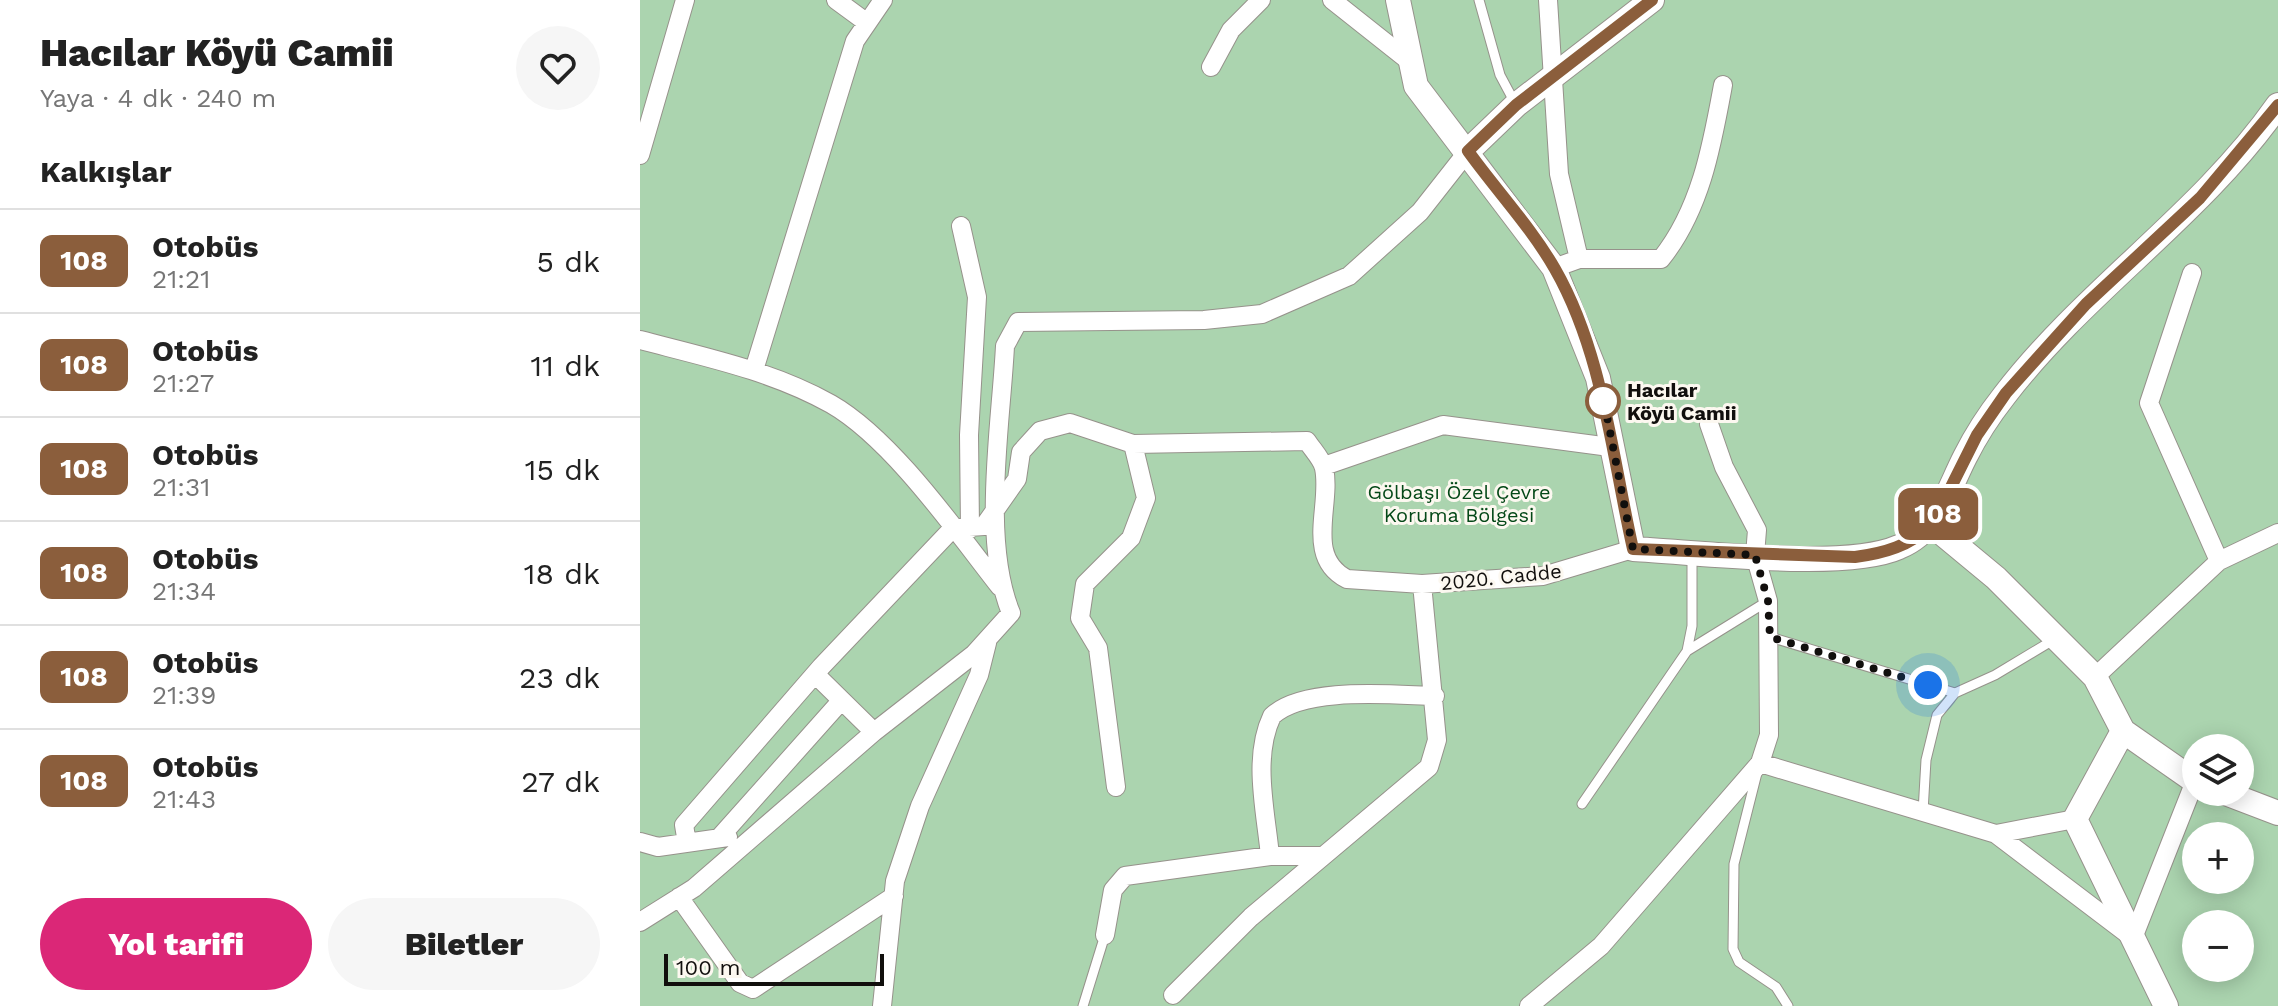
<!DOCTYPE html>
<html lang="tr">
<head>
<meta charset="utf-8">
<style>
	:root { --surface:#fff; --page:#f6f6f6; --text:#222; --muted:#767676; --line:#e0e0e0; --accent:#db2777 }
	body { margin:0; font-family:"Work Sans",sans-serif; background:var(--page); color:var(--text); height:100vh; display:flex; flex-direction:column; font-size:30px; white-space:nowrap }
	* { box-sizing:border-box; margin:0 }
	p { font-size:26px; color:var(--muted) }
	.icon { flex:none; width:44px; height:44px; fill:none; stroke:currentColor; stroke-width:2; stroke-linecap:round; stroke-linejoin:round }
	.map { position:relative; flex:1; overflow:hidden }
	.sheet { display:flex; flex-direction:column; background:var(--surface); width:640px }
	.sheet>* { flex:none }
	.badge { padding:0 16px; border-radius:12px; font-size:28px; line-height:52px }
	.tools { position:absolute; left:1542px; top:734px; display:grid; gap:16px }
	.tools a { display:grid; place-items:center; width:72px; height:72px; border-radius:50%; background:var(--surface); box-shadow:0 4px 20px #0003; font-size:40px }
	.scale { position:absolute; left:24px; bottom:20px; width:220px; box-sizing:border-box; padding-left:8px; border:4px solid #110f0d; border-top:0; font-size:22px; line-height:28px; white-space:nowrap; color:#110f0d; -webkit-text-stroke:6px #fcf8f0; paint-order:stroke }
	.you { position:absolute; width:40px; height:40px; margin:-20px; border:6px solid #fff; border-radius:50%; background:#1a73e8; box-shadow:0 0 0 12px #1a73e833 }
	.map>.badge { position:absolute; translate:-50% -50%; box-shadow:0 0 0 4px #fff }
	h2 { padding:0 40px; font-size:30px; line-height:72px }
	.round { display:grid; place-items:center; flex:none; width:84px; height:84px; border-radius:42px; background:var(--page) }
	.overview { display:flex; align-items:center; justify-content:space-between; height:136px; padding:0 40px }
	h1 { font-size:38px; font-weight:800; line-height:60px }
	.primary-button { display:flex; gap:16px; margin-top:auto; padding:16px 40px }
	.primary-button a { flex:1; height:92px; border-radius:48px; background:var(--accent); color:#fff; font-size:32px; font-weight:800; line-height:92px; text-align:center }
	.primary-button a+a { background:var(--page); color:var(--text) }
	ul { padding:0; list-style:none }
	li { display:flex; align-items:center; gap:24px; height:104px; padding:0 40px; border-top:2px solid var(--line) }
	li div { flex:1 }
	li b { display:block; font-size:30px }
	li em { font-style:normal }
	li .badge { min-width:88px; font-weight:700; text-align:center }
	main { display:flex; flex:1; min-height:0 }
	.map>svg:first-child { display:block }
</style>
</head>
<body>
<main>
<section class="sheet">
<div class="overview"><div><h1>Hacılar Köyü Camii</h1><p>Yaya · 4 dk · 240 m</p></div><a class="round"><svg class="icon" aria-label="heart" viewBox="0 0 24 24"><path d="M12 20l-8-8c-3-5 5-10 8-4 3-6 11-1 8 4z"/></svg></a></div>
<h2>Kalkışlar</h2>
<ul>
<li><span class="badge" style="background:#8b5e3c;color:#fff">108</span><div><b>Otobüs</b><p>21:21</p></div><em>5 dk</em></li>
<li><span class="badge" style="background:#8b5e3c;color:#fff">108</span><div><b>Otobüs</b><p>21:27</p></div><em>11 dk</em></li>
<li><span class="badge" style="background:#8b5e3c;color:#fff">108</span><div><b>Otobüs</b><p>21:31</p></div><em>15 dk</em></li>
<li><span class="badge" style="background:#8b5e3c;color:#fff">108</span><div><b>Otobüs</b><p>21:34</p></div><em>18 dk</em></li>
<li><span class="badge" style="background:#8b5e3c;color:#fff">108</span><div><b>Otobüs</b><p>21:39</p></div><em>23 dk</em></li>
<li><span class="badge" style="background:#8b5e3c;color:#fff">108</span><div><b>Otobüs</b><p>21:43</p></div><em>27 dk</em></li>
</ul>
<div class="primary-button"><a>Yol tarifi</a><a>Biletler</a></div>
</section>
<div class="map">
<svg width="1638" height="1006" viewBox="0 0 1638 1006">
	<rect width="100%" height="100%" fill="#fcf8f0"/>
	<path fill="#abd4af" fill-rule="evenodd" d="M0,0H1638V1006H0ZM1556,748H1600V792H1556ZM1556,836H1600V880H1556ZM1556,924H1600V968H1556Z"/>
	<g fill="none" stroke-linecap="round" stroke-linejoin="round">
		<g stroke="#96928b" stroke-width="11">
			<path id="lane" d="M839,0L860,75L876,105
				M1130,637L1315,693
				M1047,651L1128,601
				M1117,773L1094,864L1093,949L1099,962L1136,987L1148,1006
				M942,804L1047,651L1052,626V556
				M1283,812L1286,760L1297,715L1315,693L1355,675L1415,639
				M443,1006L465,935"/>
		</g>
		<g stroke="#96928b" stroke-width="20">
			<path id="street" d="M196,0L226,22
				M692,0L769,61
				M908,0L919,174L939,259
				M571,67L591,30L621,0
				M0,155L45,0
				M321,226L337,297L329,435L330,529
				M914,268L939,259H1021C1061,209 1072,145 1083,85
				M1552,273L1509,403L1579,561
				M0,340C65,357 132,371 191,404C252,439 316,531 360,587
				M114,370L215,41L243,0
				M1069,424L1084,467L1117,530L1115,555L1128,601L1129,735L1120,763L1356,834L1435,819
				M684,466L803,425L970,447
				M175,674L234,732
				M1455,677L1579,561L1638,533
				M476,787L458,648L440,618L445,584L491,538L506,498L493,444
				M1356,834L1493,938L1555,781
				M79,838L201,701
				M0,842L18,847L88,837
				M47,843L44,825L181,667L313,528L344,526L377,479L381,452L400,431L430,423L493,444L667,441C672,449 682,459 684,468C692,505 664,557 707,579L782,584L903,576L993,549
				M630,856C626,812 612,758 632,716C664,686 752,695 795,696
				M39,897L100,983L113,989L254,896
				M0,922L54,888L234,732L334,654L371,613C341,540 361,425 365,346L378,322L564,320L622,314L709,276L780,212L828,151
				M465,935L473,890L485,876L630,856H683
				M533,995L611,917L789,767L797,740L782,584
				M242,1006L255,881L280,806L339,675L347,643
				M889,1006L961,946L1120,763"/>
		</g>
		<g stroke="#96928b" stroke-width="26">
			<path id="secondary" d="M758,0L776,86L914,268L958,378L993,549C1057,552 1205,571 1259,547C1298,531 1307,492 1325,457C1336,435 1349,415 1364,396C1446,289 1561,215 1638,105
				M828,151L876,105L1012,0
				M1292,525L1356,578L1455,677L1483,731L1435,819L1526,1006
				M1483,731L1556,782
				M1583,792L1638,813"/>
		</g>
		<use href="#lane" stroke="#fff" stroke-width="9"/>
		<use href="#street" stroke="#fff" stroke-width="18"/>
		<use href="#secondary" stroke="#fff" stroke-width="24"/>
	</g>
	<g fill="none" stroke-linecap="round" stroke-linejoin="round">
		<g stroke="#fff" stroke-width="18">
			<path id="line" d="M1012,0L876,105L828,151C856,190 891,227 915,269C963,353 972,456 993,549L1215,557C1245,553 1269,546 1292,525L1337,435L1366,393L1446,304L1560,198L1638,105"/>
		</g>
		<use href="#line" stroke="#8b5e3c" stroke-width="12"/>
		<path stroke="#110f0d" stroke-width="8" stroke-dasharray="0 14.4" d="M963,401V396L993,549L1115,555L1128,601L1130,637L1288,685"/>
	</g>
	<circle fill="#fff" stroke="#8b5e3c" stroke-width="4" cx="963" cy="401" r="16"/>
	<g text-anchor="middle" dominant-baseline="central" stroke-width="6" stroke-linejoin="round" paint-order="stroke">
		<g font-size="20" font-weight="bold" fill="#110f0d" stroke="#fcf8f0" text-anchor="start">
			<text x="987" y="390">Hacılar<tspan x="987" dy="23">Köyü Camii</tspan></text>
		</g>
		<g font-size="20" fill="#044817" stroke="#fcf8f0">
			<text x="819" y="492">Gölbaşı Özel Çevre<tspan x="819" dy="23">Koruma Bölgesi</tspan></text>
		</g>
		<g font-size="20" fill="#110f0d" stroke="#fcf8f0">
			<text transform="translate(861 577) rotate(-6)">2020. Cadde</text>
		</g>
	</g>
</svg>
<div class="tools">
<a><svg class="icon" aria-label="layers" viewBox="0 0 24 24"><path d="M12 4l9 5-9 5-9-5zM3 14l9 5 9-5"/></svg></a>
<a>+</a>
<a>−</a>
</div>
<div class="scale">100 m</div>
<div class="you" style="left:1288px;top:685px"></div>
<b class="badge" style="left:1298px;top:514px;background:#8b5e3c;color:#fff">108</b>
</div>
</main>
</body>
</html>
